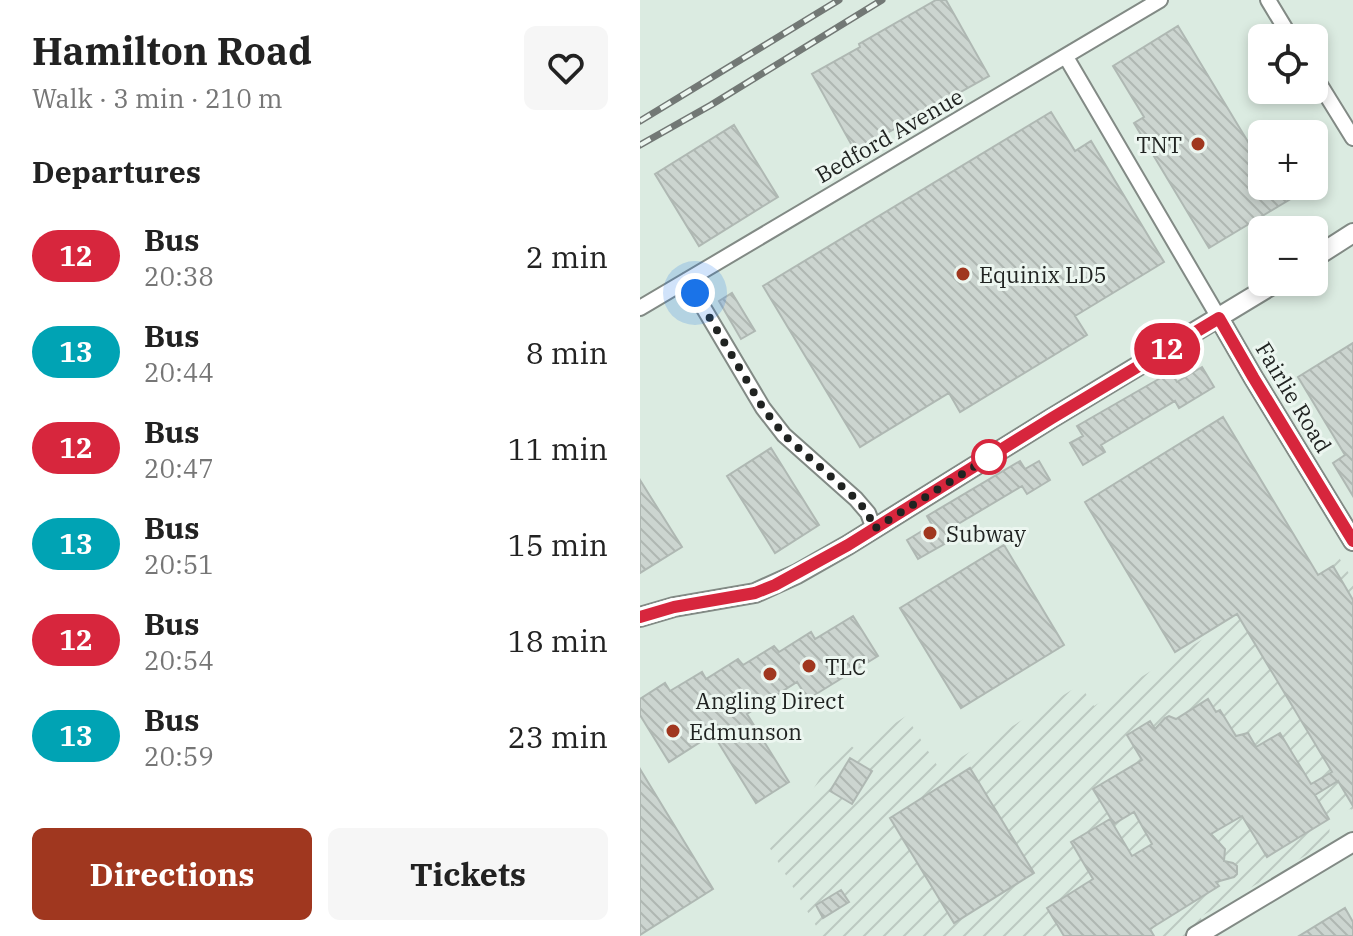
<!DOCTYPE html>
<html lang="en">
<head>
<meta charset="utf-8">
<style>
	:root { --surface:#fff; --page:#f6f6f6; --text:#222; --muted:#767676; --accent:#a0371f }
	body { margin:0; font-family:"IBM Plex Serif",serif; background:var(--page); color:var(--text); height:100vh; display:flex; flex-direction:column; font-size:30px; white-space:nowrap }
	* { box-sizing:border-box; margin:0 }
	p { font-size:26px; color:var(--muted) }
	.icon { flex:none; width:44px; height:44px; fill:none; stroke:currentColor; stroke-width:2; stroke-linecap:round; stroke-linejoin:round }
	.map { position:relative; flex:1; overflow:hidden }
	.side { display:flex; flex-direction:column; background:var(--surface); width:640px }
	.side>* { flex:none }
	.badge { padding:0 16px; border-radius:26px; font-size:28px; line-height:52px }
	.buttons { position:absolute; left:608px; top:24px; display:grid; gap:16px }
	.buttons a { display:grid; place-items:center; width:80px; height:80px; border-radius:12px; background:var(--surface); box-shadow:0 4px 12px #0003; font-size:40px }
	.you { position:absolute; width:40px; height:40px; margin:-20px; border:6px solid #fff; border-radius:50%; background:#1a73e8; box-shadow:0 0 0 12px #1a73e833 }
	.map>.badge { position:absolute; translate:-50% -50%; box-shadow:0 0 0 4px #fff }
	h2 { padding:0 32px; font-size:30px; line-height:72px }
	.round { display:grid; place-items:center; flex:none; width:84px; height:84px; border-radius:12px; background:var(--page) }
	.headline { display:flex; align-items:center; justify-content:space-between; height:136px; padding:0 32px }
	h1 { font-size:38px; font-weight:700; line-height:60px }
	.cta { display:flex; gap:16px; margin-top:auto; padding:16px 32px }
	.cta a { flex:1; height:92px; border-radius:12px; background:var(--accent); color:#fff; font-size:32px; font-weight:700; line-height:92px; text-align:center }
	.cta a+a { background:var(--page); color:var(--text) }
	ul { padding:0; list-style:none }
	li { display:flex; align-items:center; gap:24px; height:96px; padding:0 32px }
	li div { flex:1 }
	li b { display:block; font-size:30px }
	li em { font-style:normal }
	li .badge { min-width:88px; font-weight:700; text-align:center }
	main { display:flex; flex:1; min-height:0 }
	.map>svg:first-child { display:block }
</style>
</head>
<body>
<main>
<section class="side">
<div class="headline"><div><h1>Hamilton Road</h1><p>Walk · 3 min · 210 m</p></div><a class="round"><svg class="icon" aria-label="heart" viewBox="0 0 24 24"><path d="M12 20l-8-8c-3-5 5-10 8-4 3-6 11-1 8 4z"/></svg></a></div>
<h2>Departures</h2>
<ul>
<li><span class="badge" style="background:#d7263d;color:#fff">12</span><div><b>Bus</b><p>20:38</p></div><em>2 min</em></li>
<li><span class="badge" style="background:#00a3b4;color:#fff">13</span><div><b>Bus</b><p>20:44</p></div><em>8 min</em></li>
<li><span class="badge" style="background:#d7263d;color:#fff">12</span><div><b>Bus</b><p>20:47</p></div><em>11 min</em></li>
<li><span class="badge" style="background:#00a3b4;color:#fff">13</span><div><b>Bus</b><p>20:51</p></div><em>15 min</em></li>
<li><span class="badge" style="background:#d7263d;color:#fff">12</span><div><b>Bus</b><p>20:54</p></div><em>18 min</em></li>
<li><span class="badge" style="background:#00a3b4;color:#fff">13</span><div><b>Bus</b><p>20:59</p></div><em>23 min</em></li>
</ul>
<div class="cta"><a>Directions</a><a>Tickets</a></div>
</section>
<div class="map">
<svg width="713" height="936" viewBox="0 0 713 936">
	<defs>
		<pattern id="industrial-furrows" width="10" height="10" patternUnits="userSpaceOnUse" patternTransform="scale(2)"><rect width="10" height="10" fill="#dbebe1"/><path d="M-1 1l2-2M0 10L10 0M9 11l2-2" fill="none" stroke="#bcc9c1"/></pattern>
		<pattern id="building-back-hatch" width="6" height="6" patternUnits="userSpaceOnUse" patternTransform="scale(2)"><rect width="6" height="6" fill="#ccd5d0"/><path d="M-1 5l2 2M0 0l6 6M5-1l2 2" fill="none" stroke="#afb7b2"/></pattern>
	</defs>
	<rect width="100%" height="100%" fill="#ecf6f0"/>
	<path fill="#dbebe1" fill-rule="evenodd" d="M0,0H713V936H0ZM622,38H674V90H622ZM622,134H674V186H622ZM622,230H674V282H622Z"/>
	<path fill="url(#industrial-furrows)" d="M698,556L713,580V810L710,809L690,819L689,842L560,917L572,936H182L128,845L147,831L204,740L215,749L266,716L300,770L440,685L454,706Z"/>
	<path fill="url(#building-back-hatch)" stroke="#afb8b3" stroke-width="2" d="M296,0H306L349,76L215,151L172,74L220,47L219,44Z
		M538,26L622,165V186H654L659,194L569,248L494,123L504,117L473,66Z
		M411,112L435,151L451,141L524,262L435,316L447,335L320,412L309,393L220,447L123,286Z
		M94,125L138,197L59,246L15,174Z
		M92,293L115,331L101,339L79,301Z
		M713,343V496L693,463L705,455L658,377Z
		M562,367L574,387L539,408L535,401L461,445L465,452L443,465L430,443L443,436L437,426L531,372L537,382Z
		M583,417L678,575L693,566L713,600V806L698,781L675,795L689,819L627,857L602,816L571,834L585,849L584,861L593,863L597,866V874L594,877L576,882L579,886L510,929L514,936H424L407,908L453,879L431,842L470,819L492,856L512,844L494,812L474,824L453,789L502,760L487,735L510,721L515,729L525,718L529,716L536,719L568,699L576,712L580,710L596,736L608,733L616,747L640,733L671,784L692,772L597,614L535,652L445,502Z
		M131,448L179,525L135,553L87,476Z
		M380,461L385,469L399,461L410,480L387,494L382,486L308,530L313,539L278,559L267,540L292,525L287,516Z
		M0,480L42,547L0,573Z
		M364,545L424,645L321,708L260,608Z
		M213,616L238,656L168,699L157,682L107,714L149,782L116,803L73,734L29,762L0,715V699L25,683L30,691L62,672L66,679L98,659L103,665L134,646L139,652L171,632L175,639Z
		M210,758L232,771L212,804L190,791Z
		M330,768L394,873L314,923L250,818Z
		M0,769L73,889L0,935Z
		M201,890L209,902L183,918L176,905Z
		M705,908L713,922V936H659Z"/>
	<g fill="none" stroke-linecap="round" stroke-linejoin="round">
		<g stroke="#828a85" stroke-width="18">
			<path id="minor" d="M628,0L651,38
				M426,57L579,318
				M674,75L713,138
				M47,280L123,408L144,435L216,499L228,513L234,529
				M0,308L520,0"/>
		</g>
		<g stroke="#828a85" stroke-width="22">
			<path id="tertiary" d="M674,258L713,233
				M579,318L613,377L713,541
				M0,617L34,607L115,593L157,574L208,545L412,418L637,282
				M556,936L713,842"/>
		</g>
		<use href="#minor" stroke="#fff" stroke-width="14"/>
		<use href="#tertiary" stroke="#fff" stroke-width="18"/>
		<g stroke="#727875" stroke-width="7">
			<path id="rail" d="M0,121L199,0
				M0,145L71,105L242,0"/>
		</g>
		<use href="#rail" stroke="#ecf6f0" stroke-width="4" stroke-dasharray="12" stroke-linecap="butt"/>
	</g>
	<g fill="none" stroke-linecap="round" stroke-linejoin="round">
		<g stroke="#fff" stroke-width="18">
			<path id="line" d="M0,617L34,607L115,593L135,585L208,545L412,418L579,318L613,377L713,541"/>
		</g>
		<use href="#line" stroke="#d7263d" stroke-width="12"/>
		<path stroke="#202321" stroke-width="8" stroke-dasharray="0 14.4" d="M55,293L123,408L144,435L216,499L228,513L234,529L361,450L349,457"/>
	</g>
	<g fill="#a0371f" stroke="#ecf6f0" stroke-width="3">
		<circle cx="558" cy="144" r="8"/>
		<circle cx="323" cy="274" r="8"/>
		<circle cx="290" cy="533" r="8"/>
		<circle cx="169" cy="666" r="8"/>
		<circle cx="130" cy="674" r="8"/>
		<circle cx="33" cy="731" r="8"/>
	</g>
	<circle fill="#fff" stroke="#d7263d" stroke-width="4" cx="349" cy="457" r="16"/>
	<g text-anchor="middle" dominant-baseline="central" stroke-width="6" stroke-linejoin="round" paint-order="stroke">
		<g font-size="22" fill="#202321" stroke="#ecf6f0">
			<text transform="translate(249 135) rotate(-30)">Bedford Avenue</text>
			<text transform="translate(654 397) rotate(59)">Fairlie Road</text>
		</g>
		<g font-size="22" fill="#202321" stroke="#ecf6f0" text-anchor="start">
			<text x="542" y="144" text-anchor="end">TNT</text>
			<text x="339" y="274">Equinix LD5</text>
			<text x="306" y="533">Subway</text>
			<text x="185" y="666">TLC</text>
			<text x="130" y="700" text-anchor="middle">Angling Direct</text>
			<text x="49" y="731">Edmunson</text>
		</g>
	</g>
</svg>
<div class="buttons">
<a><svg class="icon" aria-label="locate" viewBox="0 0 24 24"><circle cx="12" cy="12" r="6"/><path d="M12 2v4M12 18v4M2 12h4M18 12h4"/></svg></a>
<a>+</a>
<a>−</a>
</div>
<div class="you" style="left:55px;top:293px"></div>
<b class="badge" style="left:527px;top:349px;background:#d7263d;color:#fff">12</b>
</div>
</main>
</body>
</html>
